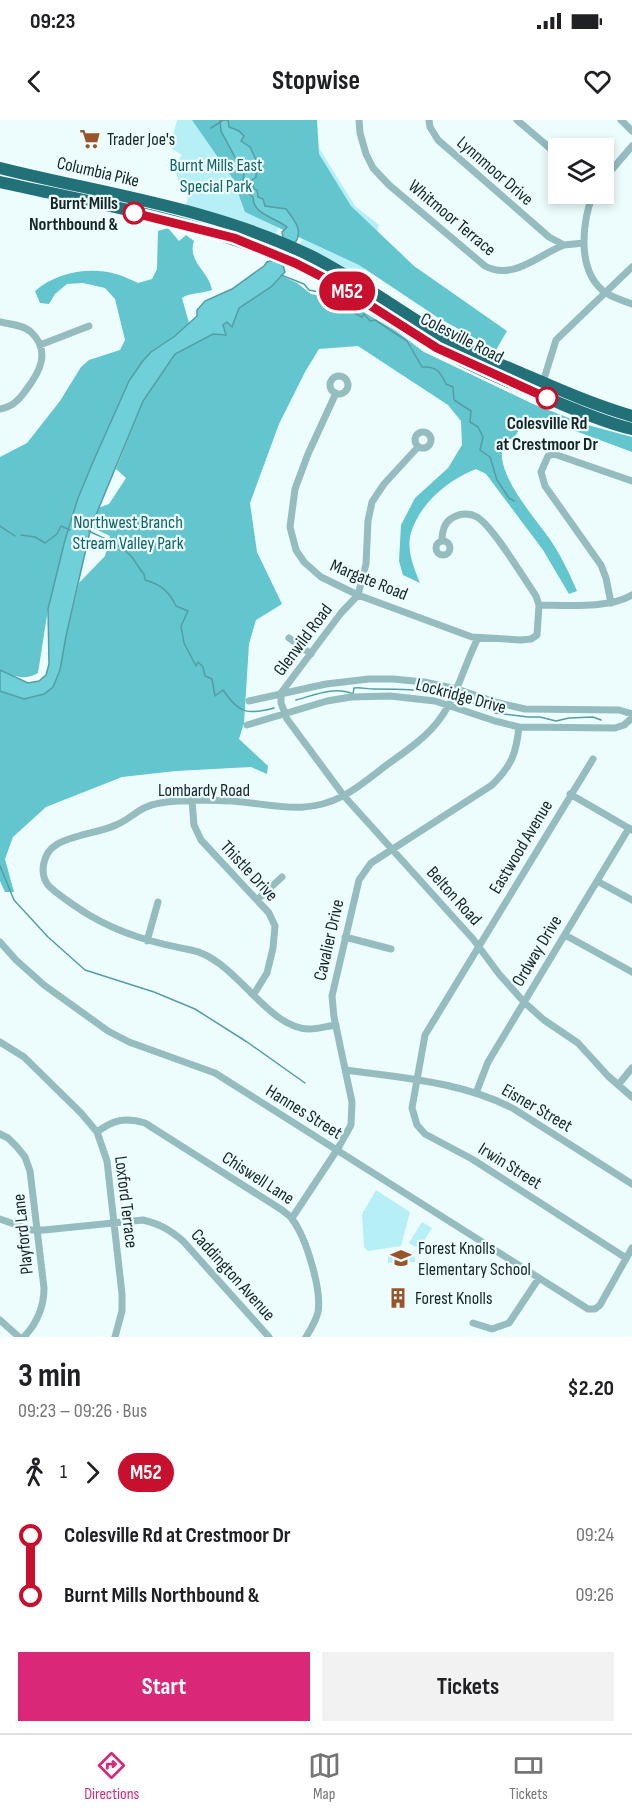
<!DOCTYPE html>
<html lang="en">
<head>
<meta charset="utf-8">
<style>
	:root { --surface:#fff; --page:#f2f2f2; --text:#202124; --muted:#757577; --line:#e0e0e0; --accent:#db2777 }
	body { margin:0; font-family:"Sofia Sans Condensed",sans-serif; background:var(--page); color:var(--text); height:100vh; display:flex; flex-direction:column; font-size:22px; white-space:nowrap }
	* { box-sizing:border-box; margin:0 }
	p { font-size:20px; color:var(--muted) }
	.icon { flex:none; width:33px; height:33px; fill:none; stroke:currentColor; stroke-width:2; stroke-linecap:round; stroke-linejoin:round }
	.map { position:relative; height:1217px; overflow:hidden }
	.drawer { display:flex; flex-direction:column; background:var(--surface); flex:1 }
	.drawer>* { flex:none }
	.badge { padding:0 12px; border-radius:20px; font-size:21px; line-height:39px }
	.buttons { position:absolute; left:548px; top:18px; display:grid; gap:12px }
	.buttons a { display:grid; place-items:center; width:66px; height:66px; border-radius:0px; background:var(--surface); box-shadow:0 3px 9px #0003; font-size:30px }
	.map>.badge { position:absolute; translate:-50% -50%; box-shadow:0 0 0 3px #fff }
	.legs { display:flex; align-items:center; gap:9px; height:66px; padding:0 18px; font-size:20px }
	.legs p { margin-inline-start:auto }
	.summary { display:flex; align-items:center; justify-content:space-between; height:102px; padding:0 18px }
	h1 { font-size:33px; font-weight:700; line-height:45px }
	.action { display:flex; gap:12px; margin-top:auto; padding:12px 18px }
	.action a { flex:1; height:69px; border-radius:0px; background:var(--accent); color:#fff; font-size:24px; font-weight:700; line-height:69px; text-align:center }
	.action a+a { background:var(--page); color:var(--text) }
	ul { padding:0 18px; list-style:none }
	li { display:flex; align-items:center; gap:21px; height:60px; font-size:22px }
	li i { display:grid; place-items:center; width:9px; height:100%; margin:0 8px; background:currentColor }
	li i::after { content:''; width:15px; height:15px; margin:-8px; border:4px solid; border-radius:50%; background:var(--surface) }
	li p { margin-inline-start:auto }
	li:first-child i { background:linear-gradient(#0000 50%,currentColor 0) }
	li:last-child i { background:linear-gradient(currentColor 50%,#0000 0) }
	.status { display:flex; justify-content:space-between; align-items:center; height:42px; padding:0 30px; background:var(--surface); direction:ltr }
	.status svg { height:16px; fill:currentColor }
	header { display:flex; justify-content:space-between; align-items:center; height:78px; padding:0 18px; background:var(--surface); font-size:27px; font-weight:700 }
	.menu { display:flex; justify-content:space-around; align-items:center; height:84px; border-top:2px solid var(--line); background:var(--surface); font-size:16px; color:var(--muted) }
	.menu a { display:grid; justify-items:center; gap:3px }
	.menu .current { color:var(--accent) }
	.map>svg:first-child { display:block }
</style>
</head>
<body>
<div class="status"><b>09:23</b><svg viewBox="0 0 49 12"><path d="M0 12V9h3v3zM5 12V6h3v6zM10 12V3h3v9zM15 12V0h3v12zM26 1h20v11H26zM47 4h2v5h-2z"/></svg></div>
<header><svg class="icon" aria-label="back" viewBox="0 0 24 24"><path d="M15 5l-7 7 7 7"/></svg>Stopwise<svg class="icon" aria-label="heart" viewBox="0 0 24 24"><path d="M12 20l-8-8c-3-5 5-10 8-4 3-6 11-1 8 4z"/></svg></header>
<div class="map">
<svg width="632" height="1217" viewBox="0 0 632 1217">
	<rect width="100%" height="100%" fill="#edfdfe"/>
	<path fill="#b6f0f6" d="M177,0H316L311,15L355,86L379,105L361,158L298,127L302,119L279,108L275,116L185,88L188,78C179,63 170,51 182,35L172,29L175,26L171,23Z
		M376,1070L410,1092L401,1126L368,1131L364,1127L362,1094Z
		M422,1102L432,1108L419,1129L409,1123Z
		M404,1131L414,1132L415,1142L388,1143V1133Z"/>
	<path fill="#63c5cd" d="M192,0H317L319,34L351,86L414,146L507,211L496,230L437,197L359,145L245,92L233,59Z
		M168,108L179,121L186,115L194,121C187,142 209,151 212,170C201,174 191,172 182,178L189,203L175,216L151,232L129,261L93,342L78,378L65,420L48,489L38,553C24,561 13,556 0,550V337L27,323L60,281L81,247L89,240L120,230L125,220L115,179L105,168L83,163L67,164L55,174L49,184L40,183L35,171C55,153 89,146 116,154C124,156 131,160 138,163L152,159L157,149L158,111Z
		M282,156L297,163L311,174L343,180L396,211L424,232L533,284L584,304L632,317V332L546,300L526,297L516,315L504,324C503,329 501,334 502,338C505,364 534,397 549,418C560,434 569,452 577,471L569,474L543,430L486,354L476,349C448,360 420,383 411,413C406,430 414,448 420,463L403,455L399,441L401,405L415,378L448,348L462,325L461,301L448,285L358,226L319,229L305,252L279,304L250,383L257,432L282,484L256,500L249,524L244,603L239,619L268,646L267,654L251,647L176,651L122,657L46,687L13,717L5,739L14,772H5L0,761V571L24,579L44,574L60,550L66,516L79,463L105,436L110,416L91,407L98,388L109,384L126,358L116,349L143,281L162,251L175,234L213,214L227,202L232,206L239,188L271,167Z"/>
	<path fill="#6fd0d9" stroke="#559da4" stroke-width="1.5" d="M220,0H228L229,7L239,11L244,16L241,21L250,27L257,42L256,57L252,60L254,69L257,70L258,77L263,79L265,86L286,89C294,100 304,110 295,123L283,118L282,112L287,107C275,97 253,95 253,77L248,73L249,68L243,61L244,54L221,11Z
		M273,140L283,145L285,152L271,167L239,188L232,207L227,202L223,205L226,215L213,214L175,234L143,281L91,407L66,516L60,550L53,567L44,574L24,579L0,571V550L28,563L39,561L46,555L49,544L48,489L65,420L78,378L93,342L129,261L142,242L151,232L175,216L197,196V190L205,181L232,169L264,146L267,142Z"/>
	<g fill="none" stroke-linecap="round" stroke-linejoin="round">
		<path stroke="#559da4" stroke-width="1.5" d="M211,8L222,1
			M281,155L304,164L309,170L319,172L324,178L362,197L364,194L370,201L375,200L407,221L422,247C436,246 440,251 446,264L453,267L454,280L471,291L470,302L478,307L483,317L480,330L490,337L497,360L509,378L514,381
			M0,406L15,416
			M89,411C103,418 118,423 130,435C136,441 138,448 144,454L145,460C160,464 169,471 176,486L188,491L181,506L184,523L196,546L198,542L203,547L205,556L212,559L215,576L223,570C239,594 248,595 274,588
			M21,415L35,417L45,423L57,414L61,406L70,410
			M296,580C315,575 334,566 353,574L354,568C360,567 367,569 373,569C400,569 420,569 446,575
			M462,580L482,586L487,590L493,588L495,593L528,597H540L556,601L569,598L593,597L601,600
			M0,746L14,780L48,817L85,850L154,872L195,889L247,922L305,963"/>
		<path stroke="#95bcbf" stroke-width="7" d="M359,0L360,13L366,34L373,48L389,65L485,146C513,161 538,135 564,125
			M429,0L430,7L438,20L549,117L564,125L584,123
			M517,0L558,35
			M621,0L632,11
			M603,60L632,26
			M593,74C582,103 576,152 606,173C614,178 624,181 632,184
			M0,202C9,204 24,205 31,212C51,231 40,252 26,270C19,280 12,287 0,289
			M40,225L89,206
			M330 265a9 9 0 1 1 18 0a9 9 0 1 1-18 0Z
			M336,273L308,334L295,369L290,407L296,430L304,442L321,457L358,475L472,517L521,520L531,519L537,515L539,485L536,476C525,460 492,405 477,397C470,393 461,393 454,397C445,401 442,411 442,421
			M539,275L556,220L632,147
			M415 320a8 8 0 1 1 16 0a8 8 0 1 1-16 0Z
			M436 428a7 7 0 1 1 14 0a7 7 0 1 1-14 0Z
			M611,483L606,458L601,445L545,366L541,352L548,336L554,334L632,361
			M539,485C565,485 610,489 632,475
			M289,518L311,534
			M281,573V583L287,599L344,676L473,819L499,854L524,882L544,900L578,923L608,956L632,977
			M281,573L341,493L358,475L366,444L368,401L372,382L384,364L418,327
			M249,581L326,564L369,559H393L424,562L457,569L495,582L525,589L619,590L632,594
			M247,605L327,581L351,577L390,576L435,581L495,601L519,607L615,608L624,605L632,598
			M593,639L425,915L412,988L417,1005L425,1014L472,1039L626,1138
			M570,674L632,710
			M192,681L194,705L201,720L269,793L275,806L273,828L267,853L254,874
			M597,761L632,780
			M257,780L282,757
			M565,815L632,852
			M345,817L391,829
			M147,821L158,782
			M0,822L16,840L44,865L108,911L129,922L215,953L588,1189H595L600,1185L632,1128
			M336,905C327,906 318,909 309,909C267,909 235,838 191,830C154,823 121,814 89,795C79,789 54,772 48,765C39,753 43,733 56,725C71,715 99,713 116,705C133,698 139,686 160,683C183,679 209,680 232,681C273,684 305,696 343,676C358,668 371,657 384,647C403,633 425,619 439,600C458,575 464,545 478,518
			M0,922L24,937L81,993L97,1012L107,1041L122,1174V1191L115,1217
			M346,950C403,958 463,962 514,989L632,1064
			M618,965L632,948
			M476,973L488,942L629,708
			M97,1012C113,1000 125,997 145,1003L282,1090C285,1093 290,1095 292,1099C306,1117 322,1170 318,1192C316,1201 311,1209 306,1217
			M0,1014L8,1018L17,1027L25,1037L30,1051L44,1168C44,1188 37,1203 24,1217
			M292,1098L337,1030L351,1005L352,982L334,897L332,876L359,760L371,743L492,665C512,645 516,634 519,607
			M0,1099L31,1110H44L143,1100C160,1104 170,1110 183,1121L269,1217
			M0,1200L19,1217
			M473,1203L492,1209L509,1203L539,1158"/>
		<path stroke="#237178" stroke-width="12" d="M0,48C104,74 213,88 311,136C355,158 393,187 435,212C462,229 492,241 521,253C558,269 594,285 632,296
			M0,62C99,84 201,101 294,143C334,161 370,187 407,210C451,238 499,258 547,278C574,289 602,302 632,309"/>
	</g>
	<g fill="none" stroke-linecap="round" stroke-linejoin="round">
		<g stroke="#fff" stroke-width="14">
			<path id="line-1" d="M134,93L234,118L295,143L338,165L437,228L547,278"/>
		</g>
		<use href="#line-1" stroke="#c8102e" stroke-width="9"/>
	</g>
	<defs>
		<g id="supermarket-bare" transform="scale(1.62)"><path d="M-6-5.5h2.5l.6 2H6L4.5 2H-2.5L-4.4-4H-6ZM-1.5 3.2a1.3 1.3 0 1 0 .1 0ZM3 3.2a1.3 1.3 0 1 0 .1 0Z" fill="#995429" stroke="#edfdfe" stroke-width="2.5" paint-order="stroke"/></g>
		<g id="school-bare" transform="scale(1.62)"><path d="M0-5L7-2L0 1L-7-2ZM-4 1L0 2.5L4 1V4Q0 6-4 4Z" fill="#995429" stroke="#edfdfe" stroke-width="2.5" paint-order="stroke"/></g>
		<g id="building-bare" transform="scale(1.62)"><path d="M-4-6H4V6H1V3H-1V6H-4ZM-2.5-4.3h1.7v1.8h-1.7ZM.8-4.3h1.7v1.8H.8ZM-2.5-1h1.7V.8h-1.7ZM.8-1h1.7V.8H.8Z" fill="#995429" stroke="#edfdfe" stroke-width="2.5" paint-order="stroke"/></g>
	</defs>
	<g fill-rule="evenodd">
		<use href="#supermarket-bare" x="90" y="19"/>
		<use href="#school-bare" x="401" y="1138"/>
		<use href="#building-bare" x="398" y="1178"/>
	</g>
	<g fill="#fff" stroke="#c8102e" stroke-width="3">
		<circle cx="134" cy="93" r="10"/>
		<circle cx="547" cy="278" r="10"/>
	</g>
	<g text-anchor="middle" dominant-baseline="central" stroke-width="4.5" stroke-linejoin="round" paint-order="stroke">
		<g font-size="18" fill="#172527" stroke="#edfdfe" text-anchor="start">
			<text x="107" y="19">Trader Joe's</text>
			<text x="418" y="1128">Forest Knolls<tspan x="418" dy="21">Elementary School</tspan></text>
			<text x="415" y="1178">Forest Knolls</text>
		</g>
		<g font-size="18" fill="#0f6369" stroke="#edfdfe">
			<text x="216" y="45">Burnt Mills East<tspan x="216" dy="21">Special Park</tspan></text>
			<text x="128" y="402">Northwest Branch<tspan x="128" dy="21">Stream Valley Park</tspan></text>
		</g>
		<g font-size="18" fill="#172527" stroke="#edfdfe">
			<text transform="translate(495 51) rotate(41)">Lynnmoor Drive</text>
			<text transform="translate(98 52) rotate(13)">Columbia Pike</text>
			<text transform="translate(452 98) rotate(40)">Whitmoor Terrace</text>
			<text transform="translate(462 218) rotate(27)">Colesville Road</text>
			<text transform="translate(369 460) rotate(22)">Margate Road</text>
			<text transform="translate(303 520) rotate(-53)">Glenwild Road</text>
			<text transform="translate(461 576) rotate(15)">Lockridge Drive</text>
			<text x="204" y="670">Lombardy Road</text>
			<text transform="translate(521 727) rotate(-59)">Eastwood Avenue</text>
			<text transform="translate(249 751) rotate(47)">Thistle Drive</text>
			<text transform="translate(454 776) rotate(48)">Belton Road</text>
			<text transform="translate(329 820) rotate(-77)">Cavalier Drive</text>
			<text transform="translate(537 831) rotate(-59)">Ordway Drive</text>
			<text transform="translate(537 988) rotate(30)">Eisner Street</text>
			<text transform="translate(304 992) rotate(32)">Hannes Street</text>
			<text transform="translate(510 1046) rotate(32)">Irwin Street</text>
			<text transform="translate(258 1058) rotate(33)">Chiswell Lane</text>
			<text transform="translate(126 1082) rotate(83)">Loxford Terrace</text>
			<text transform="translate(23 1114) rotate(-96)">Playford Lane</text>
			<text transform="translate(233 1155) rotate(48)">Caddington Avenue</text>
		</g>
		<g font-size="18" font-weight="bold" fill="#172527" stroke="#edfdfe" text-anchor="end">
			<text x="118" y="83">Burnt Mills<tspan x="118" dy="21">Northbound &amp;</tspan></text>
			<text x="547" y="303" text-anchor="middle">Colesville Rd<tspan x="547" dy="21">at Crestmoor Dr</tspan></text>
		</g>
	</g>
</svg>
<div class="buttons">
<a><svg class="icon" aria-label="layers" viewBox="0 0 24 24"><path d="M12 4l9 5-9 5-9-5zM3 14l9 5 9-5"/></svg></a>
</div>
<b class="badge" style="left:347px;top:171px;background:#c8102e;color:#fff">M52</b>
</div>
<section class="drawer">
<div class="summary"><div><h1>3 min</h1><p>09:23 – 09:26 · Bus</p></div><b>$2.20</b></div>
<div class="legs"><svg class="icon" aria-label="walk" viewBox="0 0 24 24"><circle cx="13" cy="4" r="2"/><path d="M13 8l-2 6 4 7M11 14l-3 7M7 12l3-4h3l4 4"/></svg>1<svg class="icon" aria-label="forward" viewBox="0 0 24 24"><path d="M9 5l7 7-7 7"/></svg><b class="badge" style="background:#c8102e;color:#fff">M52</b></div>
<ul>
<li><i style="color:#c8102e"></i><b>Colesville Rd at Crestmoor Dr</b><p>09:24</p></li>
<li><i style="color:#c8102e"></i><b>Burnt Mills Northbound &amp;</b><p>09:26</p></li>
</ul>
<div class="action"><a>Start</a><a>Tickets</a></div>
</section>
<nav class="menu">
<a class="current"><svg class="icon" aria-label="directions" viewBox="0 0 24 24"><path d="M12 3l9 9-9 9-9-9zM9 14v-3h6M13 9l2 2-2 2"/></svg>Directions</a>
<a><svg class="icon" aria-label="map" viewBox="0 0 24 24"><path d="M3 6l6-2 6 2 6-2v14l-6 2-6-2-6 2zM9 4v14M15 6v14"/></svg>Map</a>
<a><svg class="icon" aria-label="tickets" viewBox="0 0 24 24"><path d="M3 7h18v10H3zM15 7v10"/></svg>Tickets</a>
</nav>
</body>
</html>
